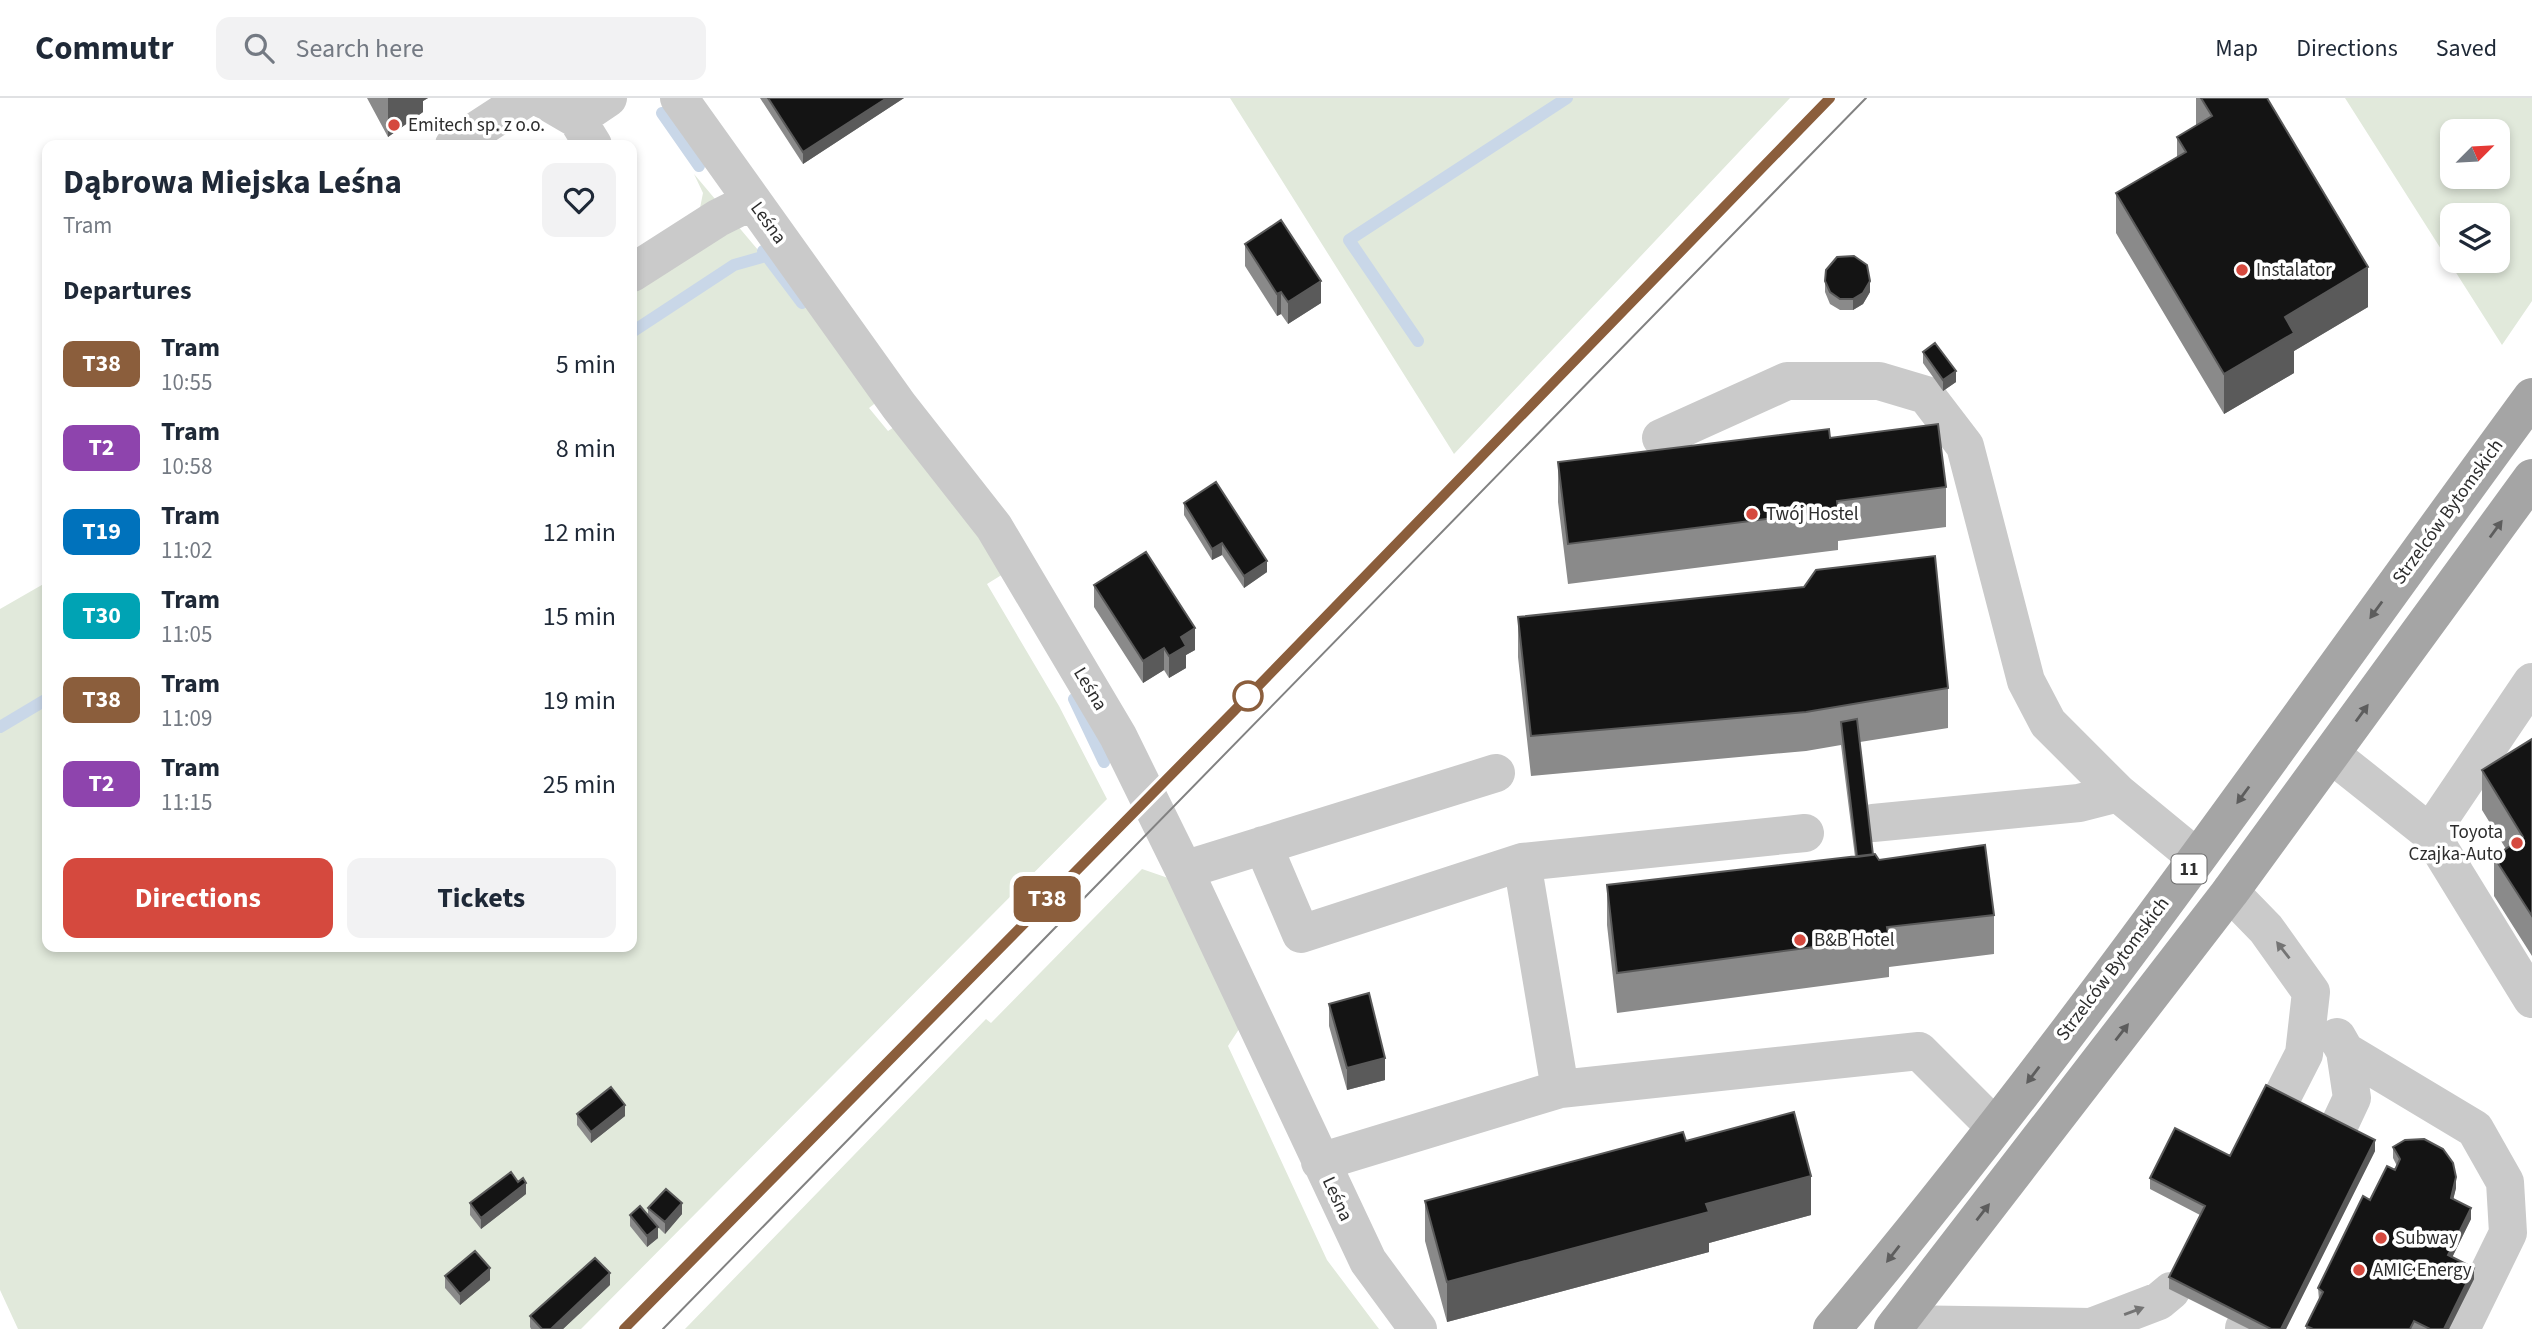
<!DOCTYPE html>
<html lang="en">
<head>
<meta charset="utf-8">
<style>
	:root { --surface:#fff; --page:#f2f2f3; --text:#1f2937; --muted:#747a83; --line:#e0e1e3; --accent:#d5493e }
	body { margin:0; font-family:"Source Sans 3",sans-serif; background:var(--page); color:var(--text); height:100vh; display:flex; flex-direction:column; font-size:26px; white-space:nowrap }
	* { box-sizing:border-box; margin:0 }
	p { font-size:23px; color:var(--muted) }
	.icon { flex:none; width:38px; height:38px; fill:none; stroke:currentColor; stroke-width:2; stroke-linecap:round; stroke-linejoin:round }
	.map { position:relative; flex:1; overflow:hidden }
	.drawer { position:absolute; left:42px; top:42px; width:595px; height:812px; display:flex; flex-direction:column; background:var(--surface); border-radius:14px; box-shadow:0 4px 10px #0003 }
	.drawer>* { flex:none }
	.badge { padding:0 14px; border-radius:10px; font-size:24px; line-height:46px }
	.needle { width:46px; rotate:66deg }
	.tools { position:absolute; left:2440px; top:21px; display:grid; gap:14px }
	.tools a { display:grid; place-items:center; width:70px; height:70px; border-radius:14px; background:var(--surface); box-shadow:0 4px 10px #0003; font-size:35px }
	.map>.badge { position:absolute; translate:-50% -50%; box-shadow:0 0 0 4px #fff }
	h2 { padding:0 21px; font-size:26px; line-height:63px }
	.round { display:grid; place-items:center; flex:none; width:74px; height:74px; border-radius:14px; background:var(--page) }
	.headline { display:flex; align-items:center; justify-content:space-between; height:119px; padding:0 21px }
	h1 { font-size:33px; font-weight:700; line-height:52px }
	.action { display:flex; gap:14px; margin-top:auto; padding:14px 21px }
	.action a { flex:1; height:80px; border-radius:14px; background:var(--accent); color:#fff; font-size:28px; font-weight:700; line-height:80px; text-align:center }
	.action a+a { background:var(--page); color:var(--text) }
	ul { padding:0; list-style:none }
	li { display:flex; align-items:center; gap:21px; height:84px; padding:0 21px }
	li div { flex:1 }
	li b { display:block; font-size:26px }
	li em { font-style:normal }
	li .badge { min-width:77px; font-weight:700; text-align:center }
	header { display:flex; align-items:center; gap:42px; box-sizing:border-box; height:98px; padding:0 35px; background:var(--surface); border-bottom:2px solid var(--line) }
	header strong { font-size:33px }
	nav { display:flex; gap:38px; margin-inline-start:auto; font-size:24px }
	.search { width:490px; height:63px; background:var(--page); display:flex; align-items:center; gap:18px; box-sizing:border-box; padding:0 24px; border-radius:14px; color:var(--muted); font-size:26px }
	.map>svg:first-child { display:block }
</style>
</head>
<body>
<header>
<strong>Commutr</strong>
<div class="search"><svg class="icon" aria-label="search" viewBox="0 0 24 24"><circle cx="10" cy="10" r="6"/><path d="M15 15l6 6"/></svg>Search here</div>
<nav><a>Map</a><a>Directions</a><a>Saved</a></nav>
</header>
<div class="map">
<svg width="2532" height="1231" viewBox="0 0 2532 1231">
	<rect width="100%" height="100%" fill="#fff"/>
	<path fill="#e1e9db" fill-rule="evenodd" d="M1230,0H1790L1454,356Z
		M2345,0H2532V203L2502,247ZM2452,33H2497V79H2452ZM2452,117H2497V163H2452Z
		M694,76L758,152L770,145L883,299L869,310L888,333L902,324L1008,473L987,486L1059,608L1107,701L581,1231H18L0,1192V511L47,484V849H632V165L700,110L703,95Z
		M1142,771L1171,781L1241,928L1228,948L1327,1162L1379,1231H685L986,921L991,925Z"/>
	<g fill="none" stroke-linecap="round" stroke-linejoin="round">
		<path stroke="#c9d7e8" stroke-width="12" d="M662,15L699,68
			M763,153L802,205
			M632,234L734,167L766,158
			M1418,243L1349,142L1567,0
			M1074,601L1104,664
			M0,629L47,601"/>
		<path stroke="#cacaca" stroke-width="38" d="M541,0L577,21L593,47
			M679,0L899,308L994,429L1118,638L1184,772L1368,1163L1418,1231
			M577,21L608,0
			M454,47L526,0
			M632,175L718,120L752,103
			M1661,340L1787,283H1879L1926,297L1965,348L2026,583L2048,625L2118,695L2197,760
			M2332,657L2430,735L2532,584
			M1873,725L2079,705L2118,695
			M2430,735L2532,901
			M1263,747L1301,836L1522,764
			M1184,772L1496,675
			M2230,794L2266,831L2311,894L2304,956L2280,1003
			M2337,939L2345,953L2352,1000L2337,1032
			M2345,953L2475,1031L2505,1084L2508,1135L2461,1231
			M1560,991L1522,764L1805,735
			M1320,1064L1560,991L1919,953L1994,1028
			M1897,1226L2091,1229L2159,1203L2171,1193
			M2244,1231V1230"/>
		<path stroke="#a5a5a5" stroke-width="38" d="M1832,1231C2082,934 2302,612 2532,299
			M1893,1231L2230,794L2532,380"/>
		<path stroke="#828282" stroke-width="2" d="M624,1231L1233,614L1830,0
			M663,1231L1866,0"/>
	</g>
	<path fill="#8a8a8a" d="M367,0H428L423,3V14L388,39Z
		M760,0H904L803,66Z
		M2196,0H2267L2368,209L2294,253V275L2224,316L2116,135V95L2177,59V39L2196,28Z
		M1245,146L1321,205L1288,226L1281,216L1277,218L1245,168Z
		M1825,183L1870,194L1863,206L1853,212H1840L1830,206L1825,194Z
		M1923,254L1956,284L1943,293L1923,265Z
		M1830,340L1946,389V429L1838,443V452L1568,486L1558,404V364Z
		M1184,405L1267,474L1244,490L1222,457L1212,462L1184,417Z
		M1094,487L1195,552L1186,557V570L1169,580L1164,572L1143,585L1094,509Z
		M1518,519L1948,590V630L1860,644L1873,757L1879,762L1994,817V856L1889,869V879L1617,915L1607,827V787L1855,759L1841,647L1806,653L1531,678L1518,559Z
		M2532,641V858L2494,798V759L2506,751L2482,712V672Z
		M1329,906L1385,982L1347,992L1329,928Z
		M577,1016L625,1018L591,1045L577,1027Z
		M1686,1043L1811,1117L1709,1145V1154L1447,1224L1425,1143V1103Z
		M2393,1049L2456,1090L2453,1101L2471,1121L2452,1159L2474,1181L2449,1231H2306V1228L2319,1202L2318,1190L2397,1068L2393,1060Z
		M2375,1053L2286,1231H2249L2169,1191V1179L2200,1117L2150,1091V1080L2230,1058Z
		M526,1096L481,1131L470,1117V1105Z
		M648,1110L682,1116L665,1136L658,1129V1140L647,1149L630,1128V1117L648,1118Z
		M445,1178L490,1182L460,1207L445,1190Z
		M610,1187L563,1231H531L530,1229V1218Z"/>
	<path fill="#5a5a5a" d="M388,0H428L423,3V14L388,39Z
		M887,0H904L803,66V54Z
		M2368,169V209L2294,253V275L2224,316V276L2285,219Z
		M1321,183V205L1288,226V204Z
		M1870,183V194L1863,206L1853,212V201Z
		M1281,194V216L1277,218V196Z
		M1956,273V284L1943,293V282Z
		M1222,445V457L1212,462V451Z
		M1267,463V474L1244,490V478Z
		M1195,530V552L1186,557V570L1169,580V558L1181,539Z
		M1164,550V572L1143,585V563Z
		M1385,960V982L1347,992V970Z
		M625,1007V1018L591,1045V1034Z
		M2375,1042V1053L2286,1231H2281Z
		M1811,1078V1117L1709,1145V1154L1447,1224V1184L1706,1106Z
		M2456,1079V1090L2451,1111V1100Z
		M526,1085V1096L481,1131V1120Z
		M682,1105V1116L665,1136V1124Z
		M2471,1110V1121L2448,1168V1157Z
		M658,1129V1140L647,1149V1138Z
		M490,1170V1182L460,1207V1196Z
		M2474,1170V1181L2449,1231H2444Z
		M610,1175V1187L563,1231H551Z"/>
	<path fill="#141414" stroke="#5a5a5a" stroke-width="2" d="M768,0H887L803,54Z
		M2201,0H2267L2368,169L2285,219L2294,235L2224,276L2116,95L2186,54L2177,39L2212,18Z
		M1281,122L1321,183L1288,204L1281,194L1277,196L1245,146Z
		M1854,158L1867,167L1870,183L1863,195L1853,201H1840L1830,194L1825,183L1826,172L1837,159Z
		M1935,245L1956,273L1943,282L1923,254Z
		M1938,326L1946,389L1837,403L1838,412L1568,446L1558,364L1829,331L1830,340Z
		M1216,384L1267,463L1244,478L1222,445L1212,451L1184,405Z
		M1146,454L1195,530L1181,539L1186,548L1169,558L1164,550L1143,563L1094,487Z
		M1935,458L1948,590L1806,614L1531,638L1518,519L1804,489L1816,472Z
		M1857,621L1873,757L1857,759L1841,624Z
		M2532,641V818L2494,759L2523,739L2482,672Z
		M1985,747L1994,817L1887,829L1889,839L1617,875L1607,787L1875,756L1879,762Z
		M1369,895L1385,960L1347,970L1329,906Z
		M2266,987L2375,1042L2281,1231H2271L2169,1179L2205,1108L2150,1080L2175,1030L2230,1058Z
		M611,989L625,1007L591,1034L577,1016Z
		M1794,1014L1811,1078L1706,1106L1709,1114L1447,1184L1425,1103L1683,1034L1686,1043Z
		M2424,1041L2443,1051L2453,1065L2456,1079L2451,1100L2471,1110L2448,1157L2474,1170L2444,1231H2430L2414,1223L2410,1231H2313L2306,1228L2323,1194L2318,1190L2363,1098L2370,1102L2387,1068L2395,1072L2400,1061L2393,1049L2405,1042Z
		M511,1074L518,1084L523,1080L526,1085L481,1120L470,1105Z
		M666,1091L682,1105L665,1124L648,1110Z
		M640,1108L658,1129L647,1138L630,1117Z
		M475,1153L490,1170L460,1196L445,1178Z
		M595,1160L610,1175L551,1231H542L530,1218Z"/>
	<defs><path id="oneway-solid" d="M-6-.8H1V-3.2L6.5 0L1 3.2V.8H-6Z" transform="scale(1.75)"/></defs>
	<g fill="#5d5d5d">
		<use href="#oneway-solid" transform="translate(2496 431) rotate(-54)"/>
		<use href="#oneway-solid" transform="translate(2376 512) rotate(126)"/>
		<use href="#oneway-solid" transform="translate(2362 615) rotate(-54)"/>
		<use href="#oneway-solid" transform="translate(2243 697) rotate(126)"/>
		<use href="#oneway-solid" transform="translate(2122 934) rotate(-52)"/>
		<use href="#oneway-solid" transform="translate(2033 977) rotate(127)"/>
		<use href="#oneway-solid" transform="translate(1983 1114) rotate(-52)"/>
		<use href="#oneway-solid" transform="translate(1893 1156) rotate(128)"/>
	</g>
	<g fill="#747474">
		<use href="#oneway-solid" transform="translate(2283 852) rotate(-128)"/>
		<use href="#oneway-solid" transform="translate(2134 1213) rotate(-20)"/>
	</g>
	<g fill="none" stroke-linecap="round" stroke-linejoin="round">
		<g stroke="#fff" stroke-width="16">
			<path id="line" d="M624,1231L1233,614L1830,0"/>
		</g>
		<use href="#line" stroke="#8b5e3c" stroke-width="10"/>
	</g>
	<g fill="#d5493e" stroke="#fff" stroke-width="2.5">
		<circle cx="394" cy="27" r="7"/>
		<circle cx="2242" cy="172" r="7"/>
		<circle cx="1752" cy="416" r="7"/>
		<circle cx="2517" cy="745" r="7"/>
		<circle cx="1800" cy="842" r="7"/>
		<circle cx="2381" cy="1140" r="7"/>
		<circle cx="2359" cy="1172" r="7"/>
	</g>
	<circle fill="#fff" stroke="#8b5e3c" stroke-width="3.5" cx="1248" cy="598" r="14"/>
	<g text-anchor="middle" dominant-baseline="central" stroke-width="7" stroke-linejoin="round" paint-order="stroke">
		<rect fill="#fff" stroke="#6c6c6c" stroke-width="2" x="2171.5" y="756.5" width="35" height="29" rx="5"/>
		<g font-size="18" font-weight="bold" fill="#2d2d2d">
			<text x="2189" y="771">11</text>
		</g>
		<g font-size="19" fill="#2d2d2d" stroke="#fff" text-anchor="start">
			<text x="408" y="27">Emitech sp. z o.o.</text>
			<text x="2256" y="172">Instalator</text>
			<text x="1766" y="416">Twój Hostel</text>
			<text x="2503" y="734" text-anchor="end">Toyota<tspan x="2503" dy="22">Czajka-Auto</tspan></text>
			<text x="1814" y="842">B&amp;B Hotel</text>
			<text x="2395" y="1140">Subway</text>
			<text x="2373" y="1172">AMIC Energy</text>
		</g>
		<g font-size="19" fill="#2d2d2d" stroke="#fff">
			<text transform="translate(768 125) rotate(54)">Leśna</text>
			<text transform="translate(2448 414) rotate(-54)">Strzelców Bytomskich</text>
			<text transform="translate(1090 591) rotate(59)">Leśna</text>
			<text transform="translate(2113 871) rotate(-53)">Strzelców Bytomskich</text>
			<text transform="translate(1337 1101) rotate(65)">Leśna</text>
		</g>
	</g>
</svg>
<div class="tools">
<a><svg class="needle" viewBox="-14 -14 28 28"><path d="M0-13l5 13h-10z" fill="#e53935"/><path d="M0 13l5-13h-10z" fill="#747a83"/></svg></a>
<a><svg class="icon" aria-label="layers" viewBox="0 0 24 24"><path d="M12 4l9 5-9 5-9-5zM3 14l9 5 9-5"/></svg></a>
</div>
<b class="badge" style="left:1047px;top:801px;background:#8b5e3c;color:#fff">T38</b>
<section class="drawer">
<div class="headline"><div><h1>Dąbrowa Miejska Leśna</h1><p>Tram</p></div><a class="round"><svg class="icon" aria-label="heart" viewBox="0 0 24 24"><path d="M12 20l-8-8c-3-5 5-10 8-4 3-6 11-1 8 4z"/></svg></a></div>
<h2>Departures</h2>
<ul>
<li><span class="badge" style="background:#8b5e3c;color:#fff">T38</span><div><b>Tram</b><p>10:55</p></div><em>5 min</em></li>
<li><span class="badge" style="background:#8e44ad;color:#fff">T2</span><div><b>Tram</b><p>10:58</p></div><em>8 min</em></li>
<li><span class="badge" style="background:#0072bc;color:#fff">T19</span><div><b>Tram</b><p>11:02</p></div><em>12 min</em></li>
<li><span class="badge" style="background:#00a3b4;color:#fff">T30</span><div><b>Tram</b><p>11:05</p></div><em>15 min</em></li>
<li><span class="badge" style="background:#8b5e3c;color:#fff">T38</span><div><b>Tram</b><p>11:09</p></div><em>19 min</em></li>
<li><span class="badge" style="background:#8e44ad;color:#fff">T2</span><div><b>Tram</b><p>11:15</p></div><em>25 min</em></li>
</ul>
<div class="action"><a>Directions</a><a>Tickets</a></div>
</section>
</div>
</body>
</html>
